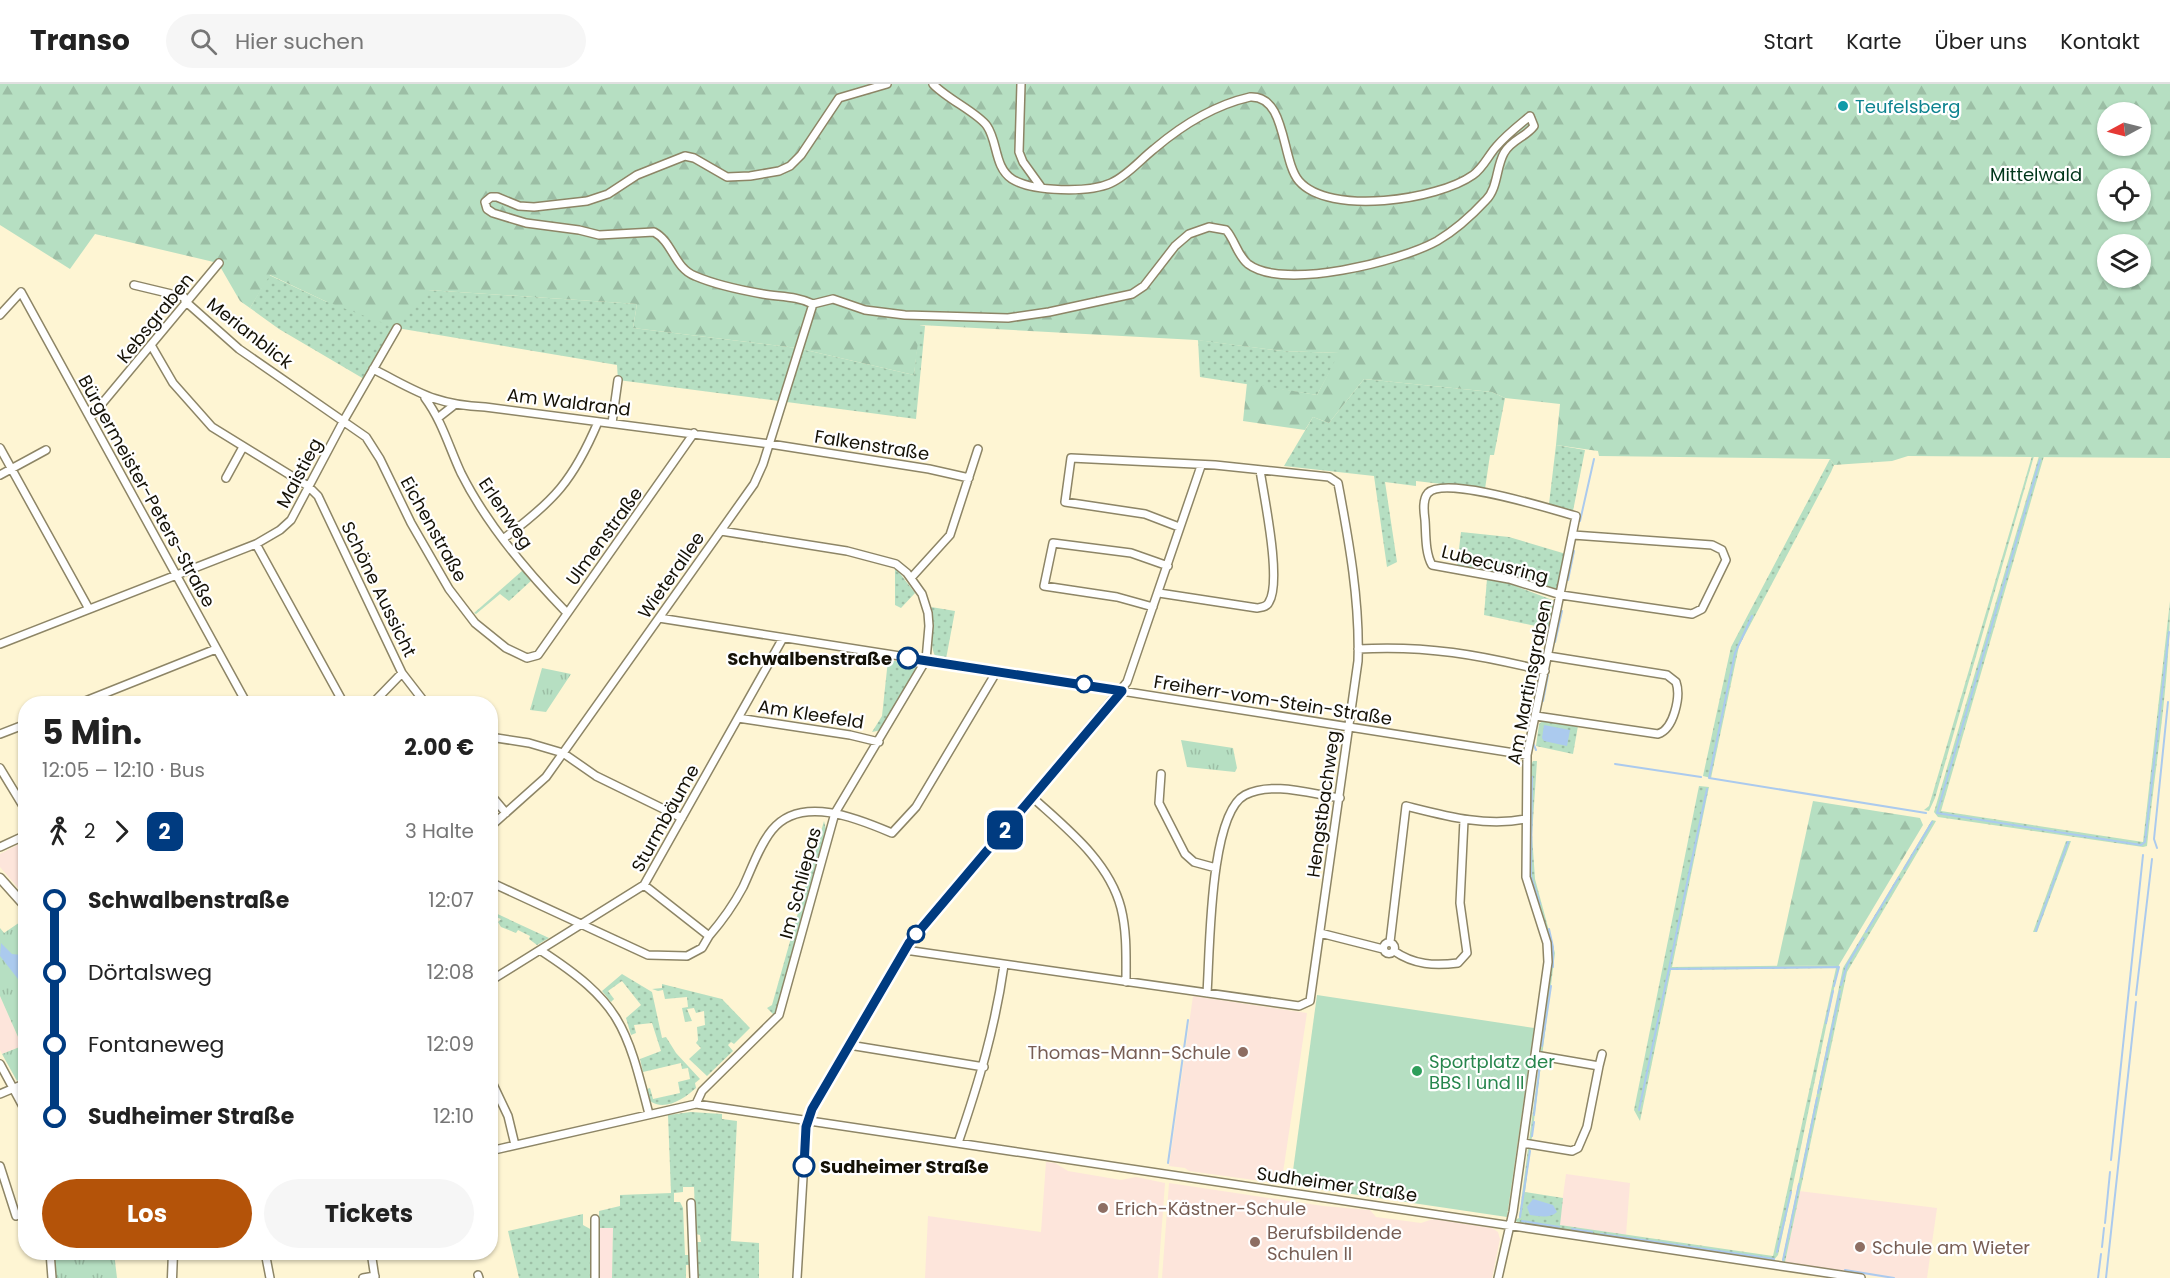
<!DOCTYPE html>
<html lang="de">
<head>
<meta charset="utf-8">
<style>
	:root { --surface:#fff; --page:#f6f6f6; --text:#222; --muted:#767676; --line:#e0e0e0; --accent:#b45309 }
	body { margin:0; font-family:Poppins,sans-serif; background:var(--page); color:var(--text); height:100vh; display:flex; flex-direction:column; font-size:22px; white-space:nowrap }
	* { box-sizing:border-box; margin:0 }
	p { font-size:20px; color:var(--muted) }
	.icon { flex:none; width:33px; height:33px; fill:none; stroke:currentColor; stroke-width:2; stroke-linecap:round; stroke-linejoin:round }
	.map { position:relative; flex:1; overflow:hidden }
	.sheet { position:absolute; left:18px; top:612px; width:480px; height:564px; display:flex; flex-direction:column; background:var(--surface); border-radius:24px; box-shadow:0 2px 4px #0004 }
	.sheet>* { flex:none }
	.badge { padding:0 12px; border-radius:9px; font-size:21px; line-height:39px }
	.needle { width:39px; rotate:263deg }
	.fabs { position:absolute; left:2097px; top:18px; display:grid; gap:12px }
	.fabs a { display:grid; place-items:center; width:54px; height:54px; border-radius:50%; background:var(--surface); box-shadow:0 2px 4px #0004; font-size:30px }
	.map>.badge { position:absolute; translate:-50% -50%; box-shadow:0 0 0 3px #fff }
	.legs { display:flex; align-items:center; gap:9px; height:66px; padding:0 24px; font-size:20px }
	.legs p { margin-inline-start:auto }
	.summary { display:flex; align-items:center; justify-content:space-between; height:102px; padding:0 24px }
	h1 { font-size:33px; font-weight:700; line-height:45px }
	.action { display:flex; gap:12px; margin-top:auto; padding:12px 24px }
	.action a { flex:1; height:69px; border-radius:36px; background:var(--accent); color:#fff; font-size:24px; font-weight:700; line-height:69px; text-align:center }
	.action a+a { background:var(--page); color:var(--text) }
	ul { padding:0 24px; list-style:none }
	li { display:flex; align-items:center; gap:21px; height:72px; font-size:22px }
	li i { display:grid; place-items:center; width:9px; height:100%; margin:0 8px; background:currentColor }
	li i::after { content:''; width:15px; height:15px; margin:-8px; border:4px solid; border-radius:50%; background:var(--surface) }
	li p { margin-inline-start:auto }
	li:first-child i { background:linear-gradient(#0000 50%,currentColor 0) }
	li:last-child i { background:linear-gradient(currentColor 50%,#0000 0) }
	header { display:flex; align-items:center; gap:36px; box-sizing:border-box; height:84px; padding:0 30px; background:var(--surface); border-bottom:2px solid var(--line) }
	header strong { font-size:28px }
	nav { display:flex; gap:33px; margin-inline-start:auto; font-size:21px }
	.search { width:420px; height:54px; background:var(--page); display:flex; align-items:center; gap:15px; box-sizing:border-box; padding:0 21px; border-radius:33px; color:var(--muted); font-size:22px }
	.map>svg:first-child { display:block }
</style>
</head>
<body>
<header>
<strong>Transo</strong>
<div class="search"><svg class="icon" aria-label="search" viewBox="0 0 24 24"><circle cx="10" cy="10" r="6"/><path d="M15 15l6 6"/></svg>Hier suchen</div>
<nav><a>Start</a><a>Karte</a><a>Über uns</a><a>Kontakt</a></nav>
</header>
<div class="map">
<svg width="2170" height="1194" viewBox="0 0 2170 1194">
	<defs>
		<pattern id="grass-dots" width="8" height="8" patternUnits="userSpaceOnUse" patternTransform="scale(1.5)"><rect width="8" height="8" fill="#b6dfc2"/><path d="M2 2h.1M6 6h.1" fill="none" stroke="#9cbea5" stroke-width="1.8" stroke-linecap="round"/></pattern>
		<pattern id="forest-firs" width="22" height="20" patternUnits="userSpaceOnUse" patternTransform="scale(1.5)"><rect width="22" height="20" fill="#b6dfc2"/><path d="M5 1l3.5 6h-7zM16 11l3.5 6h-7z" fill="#9cbea5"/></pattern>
		<pattern id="park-tufts" width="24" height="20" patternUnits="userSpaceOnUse" patternTransform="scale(1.5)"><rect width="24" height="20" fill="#b6dfc2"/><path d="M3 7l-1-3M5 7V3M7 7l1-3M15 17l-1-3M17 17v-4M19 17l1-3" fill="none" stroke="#9cbea5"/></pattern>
	</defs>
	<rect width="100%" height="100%" fill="#fef5d3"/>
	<path fill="#fee4dd" d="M599,1144H613L612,1194H598Z"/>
	<path fill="#fde5db" d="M25,757V812L0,783V770Z
		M0,912L22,962L2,970L0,966Z
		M1193,912L1307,929L1282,1095L1275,1099L1189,1087L1185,1084L1169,1082Z
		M1046,1078L1055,1079L1068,1087L1121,1096L1136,1093L1165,1099L1158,1194H925L928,1132L1041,1148Z
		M1566,1090L1630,1099L1626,1151L1559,1141Z
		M1169,1099L1323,1122L1370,1126L1376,1133L1421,1139L1433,1135L1492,1144L1498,1148L1500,1155L1492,1194H1162Z
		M1799,1107L1937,1124L1927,1194H1886L1785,1179Z"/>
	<path fill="url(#grass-dots)" d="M269,191L327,218L428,206L637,220L633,244L797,264L914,291L919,241L925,242L916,335L618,296L617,281L397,244L364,295L279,245L250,224Z
		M1198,256L1282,267L1340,269L1317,311L1200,293Z
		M1364,295L1492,308L1505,314L1494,371H1490L1485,405L1416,397V402L1385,398L1397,478L1387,483L1374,392L1284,382L1313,333L1329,339Z
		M1556,361L1585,366L1573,427L1549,420Z
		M2032,372H2034L1935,714L1929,727L1924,726L1929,722Z
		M2039,372H2044L1941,727L2143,758L2170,517C2170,599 2155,681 2147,762L2143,763L1938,733L1934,728Z
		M1830,375L1834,381L1831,388L1739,562L1711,694L1703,692L1731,563Z
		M1461,448L1509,453L1566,470L1558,505L1503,491L1502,489L1457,482Z
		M895,483L915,509L901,524L895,521Z
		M523,486L532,496L509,517L500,510L476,530L474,529Z
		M1487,495L1502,497L1555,517L1549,545L1484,531Z
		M931,523L955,527L946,575L936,573C927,561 937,538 931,523Z
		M888,576L918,580L919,583L882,646L872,648L882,632Z
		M1544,636L1578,642L1573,670L1536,662L1539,640Z
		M1533,677H1537L1532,751L1535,795L1555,869L1525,1108L1563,1114L1560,1141L1773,1172L1836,884L1671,886L1640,1037L1634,1026L1699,702L1709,703L1672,883L1839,881L1786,1134L1778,1171L1773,1177L1519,1140L1515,1136L1519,1134L1553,873L1551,857L1531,793L1530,683Z
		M1932,736L1936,737L1847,888L1785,1178H1782L1843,884Z
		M824,737L827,750L777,926L774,931L767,924L772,921Z
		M2066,757H2071L2037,848H2033Z
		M491,827L549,854L537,861L529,855L530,852L518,846L516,849L501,843L498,838L501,835L491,831Z
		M622,890L652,908L662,954L666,953L676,969L700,995L695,999L696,1004C685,1014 665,1028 650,1017L647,1005L650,1004L653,1015L680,1009L678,998L690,995L688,984L682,985L681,979L643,988L640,975L661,967L652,939L634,941L636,949L631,951L626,934L641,921L622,897L608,907L614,915L611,918L602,907Z
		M662,900L722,915L750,944L734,960L731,958L728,961L733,967L707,992L689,975L701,964L696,959L698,956L697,943L705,941L704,927L696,929L694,924L687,925L692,937L685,938L682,924L688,923L687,913L665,915L663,906L658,907L652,905L662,904Z
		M691,1028L722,1030V1035L737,1037L731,1157L759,1159V1194H698L697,1158H701L700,1151L696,1150L694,1103H683V1108L674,1109V1118H680L683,1124L685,1171H691V1181H686V1194H612L613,1144H599V1127L620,1122V1111L671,1109L668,1031Z
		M583,1130V1141L592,1146L591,1194H519L508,1147Z"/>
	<path fill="url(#forest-firs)" fill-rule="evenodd" d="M0,0H2170V374L1908,372L1892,377L1834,381L1830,375L1599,372L1598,367L1556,361L1560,320L1505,314L1492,308L1364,295L1329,339L1313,333L1305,346L1243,337L1247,299L1317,311L1339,269L1282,267L1196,256L920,241L914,291L797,264L633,244L637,220L428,206L397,244L327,218L270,191L250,224L240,217L218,179L95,150L70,185L0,141ZM2108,28H2140V62H2108ZM2108,94H2140V128H2108ZM2108,160H2140V194H2108Z
		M1813,717L1920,734L1923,741L1839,881L1777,882Z"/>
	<path fill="url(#park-tufts)" d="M542,584L571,590L546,628L530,626Z
		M1181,656L1233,664L1237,684L1235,688L1187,683Z
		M23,836L25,993L17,997L2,970L22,962L0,912V844L4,849Z
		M54,1169H114L117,1194H56Z"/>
	<path fill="#b6dfc2" d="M1317,911L1534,944L1507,1133L1291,1101Z"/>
	<path fill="#abcaee" d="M1544,641L1570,646L1567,662L1544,657L1542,654Z
		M1,859L12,870L21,871L25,879V904L0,872Z
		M1533,1115L1553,1121L1557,1128C1549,1135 1540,1132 1530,1131L1527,1123Z"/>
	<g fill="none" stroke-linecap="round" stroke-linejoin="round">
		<path stroke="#abcaee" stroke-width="2" d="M2040,376L1937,729L2141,761L2145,758L2169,548
			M1580,437L1594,375
			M1568,496L1574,467
			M1752,532L1735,569L1709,694L1926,729
			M1555,558L1562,527
			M1543,617L1548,591
			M1536,666L1533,659L1536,644
			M1615,680L1701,693
			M1532,693L1531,792L1540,820
			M2157,764L2154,755L2168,618
			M1904,785L1932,738
			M1549,845L1553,863V883
			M2036,847L2068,758
			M1866,848L1899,793
			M1669,885L1839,883L1834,902
			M1841,901L1847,881L1863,854
			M2136,911L2152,775
			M1826,939L1833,907
			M1542,962L1551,902
			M1818,1009L1840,907
			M1639,1026L1707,705
			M1534,1031L1540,980
			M1532,1052L1534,1038
			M2111,1076L2143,771
			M1168,1079L1188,936
			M1801,1093L1817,1014
			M1520,1133L1530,1067
			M1522,1137L1559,1143
			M2105,1139L2110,1088
			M1572,1145L1592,1148
			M1601,1150L1774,1175
			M2102,1163L2104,1144
			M1777,1168L1791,1108
			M1783,1176L1799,1100
			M1845,1186L1894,1194
			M2098,1194L2101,1170
			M2106,1194L2136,918"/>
		<g stroke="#8d8566" stroke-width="10">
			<path id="minor" d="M1021,0L1019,68L1023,78L1041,103
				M134,201L184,213L185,217L239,265L366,353L380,375L411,439L449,505L475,539L506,564L527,574L538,571L694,349
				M813,220L833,215L865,226L905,231L1008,234L1049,228L1132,210L1144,202L1175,162L1189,150L1209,143L1226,146C1235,156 1237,171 1248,180C1284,207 1401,177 1437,157C1454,147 1473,130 1486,116C1498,104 1496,83 1504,69C1511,56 1526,53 1534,42L1530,32C1518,42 1506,51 1496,63C1488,72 1483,84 1473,91C1438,116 1329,132 1299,97C1281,76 1287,11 1250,13C1215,21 1181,42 1154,65C1140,76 1127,92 1111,99C1089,109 1033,108 1012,95C994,83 998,58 987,42C978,29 947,15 933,0
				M813,220C797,212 780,213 763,210C740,206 716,201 695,192C674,184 673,158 654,148L599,151L579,146L526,139L493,129L487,125L485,118L491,113H497L519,122L534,123L587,117L608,110L637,91L685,72L694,74L727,93L750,92L779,87L790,82L801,71L839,14L887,0
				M0,231L21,208L247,620
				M151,261L173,299L212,343L308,402L318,412L402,589L426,620
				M373,285C417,307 434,321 485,323L770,360L929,385L969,394
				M425,314C442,337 449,363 461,389C487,441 526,487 567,529
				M439,333L453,322
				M90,334L219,179
				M612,339L618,296
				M0,364L89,525
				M0,391L46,366
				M226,394L243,363
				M503,455C554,417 573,397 598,338
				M256,460L344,620
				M911,494L950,451L978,365
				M1159,509L1257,524C1262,523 1267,523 1269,518C1282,497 1264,413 1260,386
				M1153,523L1117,513L1044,502L1053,459L1131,469L1168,482
				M659,534L1527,671
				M0,560L256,460L280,446L291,436L344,336L397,244
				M1358,565C1426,561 1480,571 1545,587
				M78,620L216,565
				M372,620L402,589
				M1536,632L1658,650C1674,645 1681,612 1676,598L1667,591L1548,572
				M738,634L850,651L879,658
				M0,650L26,640
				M490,653L529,659L563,669L596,692L682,734
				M0,684L26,727
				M1161,690L1159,719L1185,770L1194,778L1216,784
				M490,710L506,729
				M1032,713C1066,744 1109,777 1121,824C1127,848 1126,873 1126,898
				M490,743L546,693L754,400L763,380L813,220
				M0,763L26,751
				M490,798L648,871L687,872L702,864L709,852
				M644,801L709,852C722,837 734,820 743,803C752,784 759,762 772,746C801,710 859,735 892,749L916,723L997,587
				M1320,849L1383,865
				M1390,858L1406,722C1446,732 1485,743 1526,735
				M1383.5 864a5.5 5.5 0 1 1 11 0a5.5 5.5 0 1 1-11 0Z
				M540,866C620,918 626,940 649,1030
				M905,866L1299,922L1310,917L1358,577C1360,518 1349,457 1338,399L1329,393L1215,381L1071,374L1065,418L1145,430L1179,443
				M1394,867C1414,881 1435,882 1458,879L1467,869L1460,819L1464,736
				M490,897L644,801L783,554
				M1207,909C1210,869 1209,730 1245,711C1272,697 1311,710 1340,714
				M849,961L984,983
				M0,980L26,1028
				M1599,982L1602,970
				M490,994L508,1032L515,1061
				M0,1010L26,999
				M696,1020L702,1007L779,931L835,729L926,576L929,542L928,529L922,510L907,489L896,480L847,467L721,447
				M958,1059C979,998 995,944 1004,881
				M1523,1059L1572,1067L1578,1064L1587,1043L1599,982L1535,971
				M490,1067L696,1020L1861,1194
				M0,1082L16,1132L26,1129
				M691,1119L694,1194
				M595,1135V1194
				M50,1168L52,1194
				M265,1168L270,1194
				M371,1168L375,1194
				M478,1191L479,1194
				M363,1194L375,1192
				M797,1194L806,1043L812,1025L909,859L1127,598L1201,382
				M1498,1194L1513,1128L1548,878L1547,859L1526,793L1527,671L1576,432C1553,426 1445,391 1428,409C1422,416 1424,428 1425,436C1426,450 1425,469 1432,481L1509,495L1561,511L1692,530L1702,525L1726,476L1722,466L1712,461L1573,451"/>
		</g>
		<g stroke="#8d8566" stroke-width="11">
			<path id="tertiary" d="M0,794L26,823
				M172,1194L173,1168"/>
		</g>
		<use href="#minor" stroke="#fff" stroke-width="7"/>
		<use href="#tertiary" stroke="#fff" stroke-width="8"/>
	</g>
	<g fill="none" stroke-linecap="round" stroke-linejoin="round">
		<g stroke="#fff" stroke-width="14">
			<path id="line-1" d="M804,1082L806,1043L812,1025L909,859L1122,607L908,574"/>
		</g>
		<use href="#line-1" stroke="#003b80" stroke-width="9"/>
	</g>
	<circle fill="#0f9aa8" stroke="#fff" stroke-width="2" cx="1843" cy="22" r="6"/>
	<g fill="#fff" stroke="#003b80" stroke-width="3">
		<circle cx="908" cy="574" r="10"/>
		<circle cx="1084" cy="600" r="8"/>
		<circle cx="916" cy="850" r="8"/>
		<circle cx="804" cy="1082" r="10"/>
	</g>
	<g fill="#8d6e63" stroke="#fff" stroke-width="2">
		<circle cx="1243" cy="968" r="6"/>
		<circle cx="1103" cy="1124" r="6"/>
		<circle cx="1255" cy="1158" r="6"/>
		<circle cx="1860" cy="1163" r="6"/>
	</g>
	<circle fill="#2e9e5b" stroke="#fff" stroke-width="2" cx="1417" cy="987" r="6"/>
	<g text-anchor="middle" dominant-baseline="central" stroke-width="4.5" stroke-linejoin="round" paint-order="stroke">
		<g font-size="18" fill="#0d838f" stroke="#fff" text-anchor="start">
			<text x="1855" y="22">Teufelsberg</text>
		</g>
		<g font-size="18" fill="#00351a" stroke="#fff">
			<text x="2036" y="90">Mittelwald</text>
		</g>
		<g font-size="18" fill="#141106" stroke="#fff">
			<text transform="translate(155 234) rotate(-51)">Kebsgraben</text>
			<text transform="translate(250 249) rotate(38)">Merianblick</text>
			<text transform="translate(569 318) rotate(7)">Am Waldrand</text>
			<text transform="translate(872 361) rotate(9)">Falkenstraße</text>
			<text transform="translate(299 389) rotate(-62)">Maistieg</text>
			<text transform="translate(147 407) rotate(61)">Bürgermeister-Peters-Straße</text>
			<text transform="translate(506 429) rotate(56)">Erlenweg</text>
			<text transform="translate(434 445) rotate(61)">Eichenstraße</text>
			<text transform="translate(604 452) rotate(-54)">Ulmenstraße</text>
			<text transform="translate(1495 480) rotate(14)">Lubecusring</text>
			<text transform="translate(671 491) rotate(-55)">Wieterallee</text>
			<text transform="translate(379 505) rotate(64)">Schöne Aussicht</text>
			<text transform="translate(1529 598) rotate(-79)">Am Martinsgraben</text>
			<text transform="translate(1273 616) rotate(9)">Freiherr-vom-Stein-Straße</text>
			<text transform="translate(811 630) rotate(9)">Am Kleefeld</text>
			<text transform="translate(1323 720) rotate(-82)">Hengstbachweg</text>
			<text transform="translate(665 734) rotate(-61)">Sturmbäume</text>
			<text transform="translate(800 799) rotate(-75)">Im Schliepas</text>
			<text transform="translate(1337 1100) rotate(8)">Sudheimer Straße</text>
		</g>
		<g font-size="18" font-weight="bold" fill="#141106" stroke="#fff" text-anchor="end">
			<text x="892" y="574">Schwalbenstraße</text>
			<text x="820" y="1082" text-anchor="start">Sudheimer Straße</text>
		</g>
		<g font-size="18" fill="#785e54" stroke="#fff" text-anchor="start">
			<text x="1231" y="968" text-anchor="end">Thomas-Mann-Schule</text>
			<text x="1115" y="1124">Erich-Kästner-Schule</text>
			<text x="1267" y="1148">Berufsbildende<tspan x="1267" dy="21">Schulen II</tspan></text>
			<text x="1872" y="1163">Schule am Wieter</text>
		</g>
		<g font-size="18" fill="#27864d" stroke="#fff" text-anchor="start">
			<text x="1429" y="977">Sportplatz der<tspan x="1429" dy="21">BBS I und II</tspan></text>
		</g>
	</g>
</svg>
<div class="fabs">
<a><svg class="needle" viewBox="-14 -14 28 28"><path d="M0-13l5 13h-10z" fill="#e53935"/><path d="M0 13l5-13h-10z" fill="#767676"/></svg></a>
<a><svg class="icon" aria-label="locate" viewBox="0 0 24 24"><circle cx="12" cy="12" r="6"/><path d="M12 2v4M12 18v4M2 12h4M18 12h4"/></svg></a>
<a><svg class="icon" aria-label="layers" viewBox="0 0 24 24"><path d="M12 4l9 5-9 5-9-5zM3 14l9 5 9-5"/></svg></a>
</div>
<b class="badge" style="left:1005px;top:746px;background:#003b80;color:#fff">2</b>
<section class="sheet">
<div class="summary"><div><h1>5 Min.</h1><p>12:05 – 12:10 · Bus</p></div><b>2.00 €</b></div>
<div class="legs"><svg class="icon" aria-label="walk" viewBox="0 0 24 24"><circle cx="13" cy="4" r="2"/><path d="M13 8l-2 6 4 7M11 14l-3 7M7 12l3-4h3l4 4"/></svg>2<svg class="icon" aria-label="forward" viewBox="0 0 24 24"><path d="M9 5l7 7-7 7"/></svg><b class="badge" style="background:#003b80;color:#fff">2</b><p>3 Halte</p></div>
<ul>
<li><i style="color:#003b80"></i><b>Schwalbenstraße</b><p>12:07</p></li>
<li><i style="color:#003b80"></i><span>Dörtalsweg</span><p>12:08</p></li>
<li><i style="color:#003b80"></i><span>Fontaneweg</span><p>12:09</p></li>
<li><i style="color:#003b80"></i><b>Sudheimer Straße</b><p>12:10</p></li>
</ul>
<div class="action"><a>Los</a><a>Tickets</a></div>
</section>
</div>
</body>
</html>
